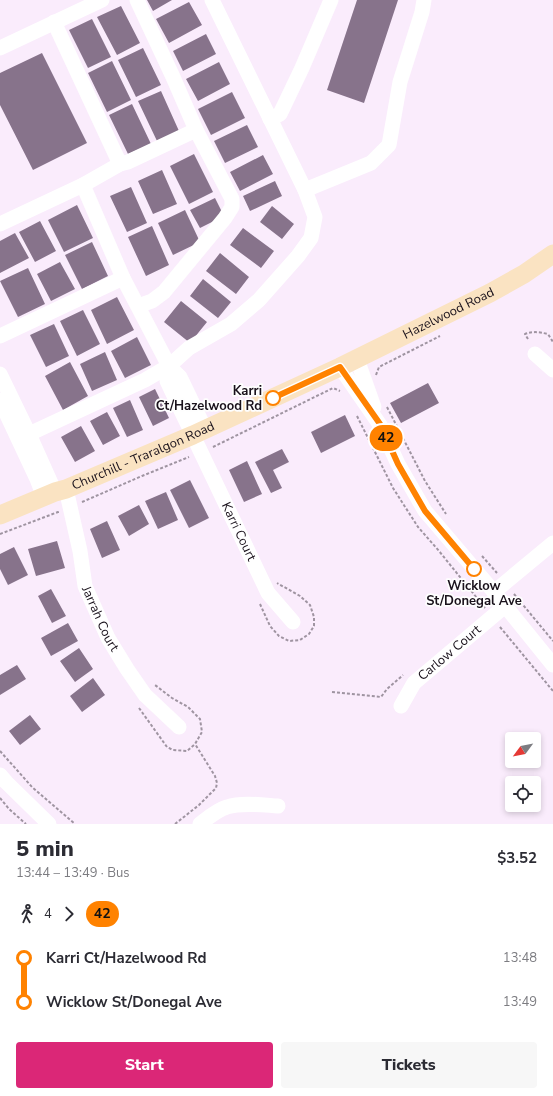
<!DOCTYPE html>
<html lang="en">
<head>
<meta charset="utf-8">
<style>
	:root { --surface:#fff; --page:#f7f7f7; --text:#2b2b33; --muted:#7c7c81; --accent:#db2777 }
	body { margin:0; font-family:"Nunito Sans",sans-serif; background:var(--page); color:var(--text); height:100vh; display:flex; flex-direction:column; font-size:15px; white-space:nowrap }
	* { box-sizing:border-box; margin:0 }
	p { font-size:13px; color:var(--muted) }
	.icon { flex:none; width:22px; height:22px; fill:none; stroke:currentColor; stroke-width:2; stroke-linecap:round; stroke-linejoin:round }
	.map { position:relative; height:824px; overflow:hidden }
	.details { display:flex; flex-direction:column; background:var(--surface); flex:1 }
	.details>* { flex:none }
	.badge { padding:0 8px; border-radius:13px; font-size:14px; line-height:26px }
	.needle { width:26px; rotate:238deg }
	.controls { position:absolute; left:505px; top:732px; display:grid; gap:8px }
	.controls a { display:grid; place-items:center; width:36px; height:36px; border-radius:4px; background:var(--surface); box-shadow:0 2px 6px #0003; font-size:20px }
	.map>.badge { position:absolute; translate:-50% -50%; box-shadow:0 0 0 2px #fff }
	.legs { display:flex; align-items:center; gap:6px; height:44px; padding:0 16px; font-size:13px }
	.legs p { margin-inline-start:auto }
	.summary { display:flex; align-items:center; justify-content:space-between; height:68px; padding:0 16px }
	h1 { font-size:22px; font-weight:800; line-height:30px }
	.action { display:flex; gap:8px; margin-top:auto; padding:8px 16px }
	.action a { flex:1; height:46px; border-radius:4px; background:var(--accent); color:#fff; font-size:16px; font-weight:800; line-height:46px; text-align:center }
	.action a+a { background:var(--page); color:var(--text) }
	ul { padding:0 16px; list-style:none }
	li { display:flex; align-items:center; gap:14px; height:44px; font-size:15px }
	li i { display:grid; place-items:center; width:6px; height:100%; margin:0 5px; background:currentColor }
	li i::after { content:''; width:10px; height:10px; margin:-5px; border:3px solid; border-radius:50%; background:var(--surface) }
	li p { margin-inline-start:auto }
	li:first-child i { background:linear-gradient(#0000 50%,currentColor 0) }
	li:last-child i { background:linear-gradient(currentColor 50%,#0000 0) }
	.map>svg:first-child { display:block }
</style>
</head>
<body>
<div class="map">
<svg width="553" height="824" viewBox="0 0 553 824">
	<rect width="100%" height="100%" fill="#faecfc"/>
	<path fill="#87738b" d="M147,0H172L153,11Z
		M357,0H398L364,103L327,90Z
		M189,2L202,25L169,43L156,19Z
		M121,6L140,43L117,55L97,17Z
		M92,19L111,57L88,68L69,30Z
		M206,34L216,54L183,71L173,51Z
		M143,48L161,85L136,97L118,60Z
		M42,53L87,143L33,170L0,105V73Z
		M112,61L131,100L107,112L88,73Z
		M219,62L230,84L198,101L186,79Z
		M161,91L179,131L157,141L138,101Z
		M232,92L245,118L211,135L198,109Z
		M132,104L151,144L128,154L109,115Z
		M247,125L258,147L225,163L214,141Z
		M194,154L213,192L189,204L170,166Z
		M263,155L273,174L240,191L230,172Z
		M162,170L177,204L153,214L138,181Z
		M275,181L282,196L250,211L243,196Z
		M131,187L147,223L127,232L110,196Z
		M215,198L224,216L200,228L190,210Z
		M77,205L93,238L64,252L48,220Z
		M272,206L294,224L282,239L260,222Z
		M185,210L200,242L173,255L158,223Z
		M40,221L56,251L35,262L19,232Z
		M152,226L169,265L146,276L128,237Z
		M243,228L274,251L261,268L230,245Z
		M15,233L29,258L0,273V241Z
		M92,242L108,276L82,289L65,255Z
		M220,253L249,277L236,294L206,271Z
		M60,262L75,289L51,301L37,274Z
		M28,268L45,304L18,317L0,281Z
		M203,279L231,302L218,318L190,296Z
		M117,297L134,330L107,344L91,310Z
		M181,301L207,322L190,343L164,322Z
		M83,310L100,344L77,356L60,321Z
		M54,324L69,356L46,367L30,335Z
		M137,337L151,365L125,378L111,351Z
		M105,352L117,380L92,391L80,364Z
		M70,362L88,396L63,410L45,376Z
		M428,383L439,403L401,423L390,403Z
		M155,389L169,418L153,426L139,397Z
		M130,400L143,430L127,437L113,408Z
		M107,412L120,436L103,445L90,421Z
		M345,415L355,436L321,453L311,432Z
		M81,426L95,451L75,462L61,437Z
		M282,449L289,462L273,470L282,488L271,493L255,462Z
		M247,461L262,494L244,502L229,470Z
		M190,480L209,518L189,528L170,490Z
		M166,492L178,520L158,529L145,501Z
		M139,505L149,524L129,536L118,516Z
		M107,521L120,550L102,558L90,529Z
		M57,541L65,568L36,576L28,549Z
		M14,547L28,575L8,585L0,569V554Z
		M51,589L66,616L52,623L38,596Z
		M68,623L78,641L51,656L41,638Z
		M79,648L93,669L75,682L60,661Z
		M17,665L26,679L0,695V675Z
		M93,678L105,695L82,712L70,696Z
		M30,715L41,729L20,745L9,731Z"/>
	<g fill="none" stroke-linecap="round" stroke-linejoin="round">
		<path stroke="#9f94a1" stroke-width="2" stroke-dasharray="3 2" stroke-linecap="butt" d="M528,339L525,334C533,331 539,332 548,334L553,342
			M376,375L379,367L440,336
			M387,407L425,481L446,514
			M357,416L393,488L418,527L439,551L485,608
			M213,447L333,388L340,391
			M82,502L142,476L189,457
			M0,534L58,512V513
			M482,556L497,573
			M514,594L553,641
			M260,604L270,626L279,636L289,641L300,640L309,634L314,626V617L310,605L300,596L277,583
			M500,627L553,691
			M332,692L381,697L387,689L403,675
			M139,708L167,747L173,750L187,751L195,744L202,732L200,719L188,707L172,698L155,685
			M0,751L32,787L75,824
			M0,798L9,809L26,824
			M175,824L199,805L216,788L217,783L215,776L195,744"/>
		<g stroke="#fff" stroke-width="15">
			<path d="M137,0L173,77L196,130L232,199V207L225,218L164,292L152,301L138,306"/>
			<path d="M54,22L120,164"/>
			<path d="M0,48L102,0"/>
			<path d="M270,119L280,114L302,68L331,0"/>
			<path d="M83,185L123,278L169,366L180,377L205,429"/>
			<path d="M305,190L371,163L389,145L400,82L422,12L424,0"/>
			<path d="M0,224L83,185L120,164L128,162L196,130"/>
			<path d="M0,336L123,278"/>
			<path d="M535,354L553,370"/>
			<path d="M357,359L374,407"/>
			<path id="s1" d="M169,366L167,381L268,593L293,622"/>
			<path d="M340,367L380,425L398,464L425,511L494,592L553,665"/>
			<path d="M0,374L29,434L55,492"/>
			<path d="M0,400L37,479L44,497"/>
			<path d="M29,434L145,380L169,366L189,348L231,324L259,300L298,256L311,238L315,217L305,190L212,0"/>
			<path id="s2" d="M66,489L80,551L85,586L108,638L127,669L145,695L179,727"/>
			<path d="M494,592L553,543"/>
			<path id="s3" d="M401,706L414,683L505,606"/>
			<path d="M0,775L6,782L49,824"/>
			<path d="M200,824C209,817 217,810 227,807C242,802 263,805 278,806"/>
		</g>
		<path stroke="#fae3c2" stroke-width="19" id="s4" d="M0,515L55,492L66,489L193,435L340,367L490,293L524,274L553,254"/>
	</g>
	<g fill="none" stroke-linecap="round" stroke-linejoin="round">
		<g stroke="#fff" stroke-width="9">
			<path id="line-1" d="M273,398L340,367L380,424L398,464L425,511L474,569"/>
		</g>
		<use href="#line-1" stroke="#ff8200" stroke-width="6"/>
	</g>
	<g fill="#fff" stroke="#ff8200" stroke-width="2">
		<circle cx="273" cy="398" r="7"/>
		<circle cx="474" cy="569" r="7"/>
	</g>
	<g text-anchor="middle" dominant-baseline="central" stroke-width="3.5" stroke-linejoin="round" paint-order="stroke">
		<g font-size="13" fill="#19111b" stroke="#fefefe">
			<text stroke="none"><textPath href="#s4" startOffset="492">Hazelwood Road</textPath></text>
			<text stroke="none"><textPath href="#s4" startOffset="155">Churchill - Traralgon Road</textPath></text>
			<text stroke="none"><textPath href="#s1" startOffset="182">Karri Court</textPath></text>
			<text stroke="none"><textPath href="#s2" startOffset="135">Jarrah Court</textPath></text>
			<text stroke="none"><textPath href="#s3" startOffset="73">Carlow Court</textPath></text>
		</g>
		<g font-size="13" font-weight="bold" fill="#19111b" stroke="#fefefe" text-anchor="end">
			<text x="262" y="391">Karri<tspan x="262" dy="15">Ct/Hazelwood Rd</tspan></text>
			<text x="474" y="586" text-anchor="middle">Wicklow<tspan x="474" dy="15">St/Donegal Ave</tspan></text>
		</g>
	</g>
</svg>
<div class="controls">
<a><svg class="needle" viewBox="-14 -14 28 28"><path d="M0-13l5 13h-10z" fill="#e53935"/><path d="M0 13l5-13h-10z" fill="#7c7c81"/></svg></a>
<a><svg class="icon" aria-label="locate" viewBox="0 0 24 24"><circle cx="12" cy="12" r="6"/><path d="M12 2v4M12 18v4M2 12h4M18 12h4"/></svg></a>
</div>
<b class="badge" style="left:386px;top:438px;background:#ff8200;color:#111">42</b>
</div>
<section class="details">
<div class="summary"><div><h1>5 min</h1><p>13:44 – 13:49 · Bus</p></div><b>$3.52</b></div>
<div class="legs"><svg class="icon" aria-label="walk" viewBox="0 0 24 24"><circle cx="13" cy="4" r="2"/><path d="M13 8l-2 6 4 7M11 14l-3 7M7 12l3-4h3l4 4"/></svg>4<svg class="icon" aria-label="forward" viewBox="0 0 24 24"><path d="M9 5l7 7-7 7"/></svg><b class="badge" style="background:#ff8200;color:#111">42</b></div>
<ul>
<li><i style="color:#ff8200"></i><b>Karri Ct/Hazelwood Rd</b><p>13:48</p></li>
<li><i style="color:#ff8200"></i><b>Wicklow St/Donegal Ave</b><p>13:49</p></li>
</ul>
<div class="action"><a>Start</a><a>Tickets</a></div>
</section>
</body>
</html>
